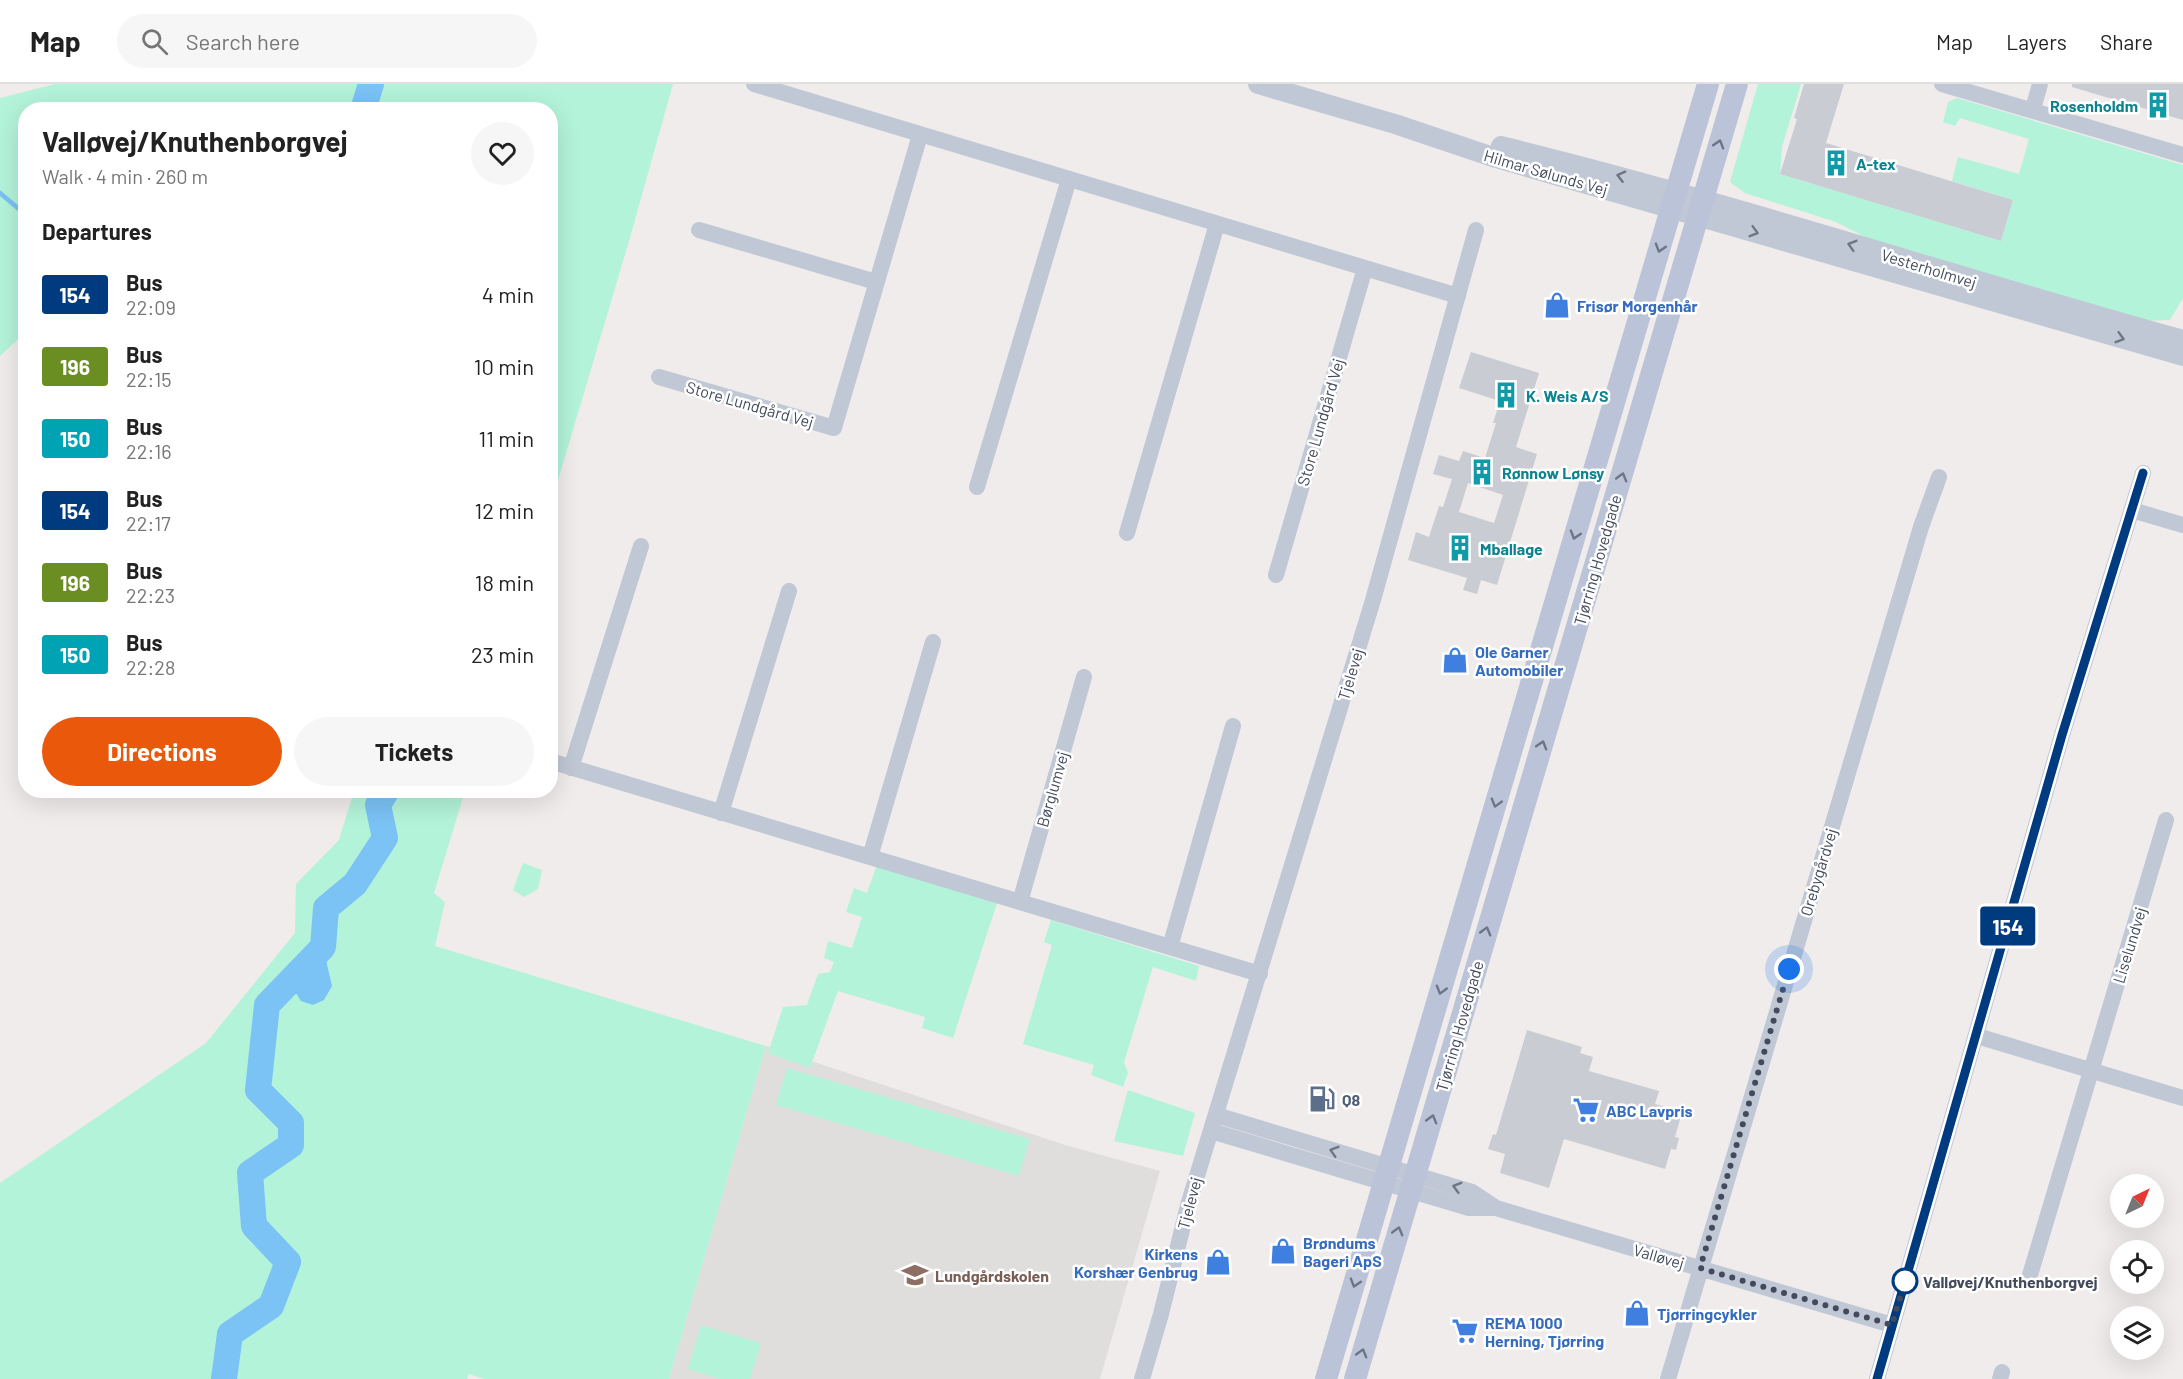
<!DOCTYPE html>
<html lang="en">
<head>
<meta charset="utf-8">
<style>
	:root { --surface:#fff; --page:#f6f6f6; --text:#222; --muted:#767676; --line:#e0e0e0; --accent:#ea580c }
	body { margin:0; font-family:Barlow,sans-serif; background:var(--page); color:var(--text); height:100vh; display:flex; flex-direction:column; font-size:22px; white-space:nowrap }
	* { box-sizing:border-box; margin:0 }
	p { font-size:20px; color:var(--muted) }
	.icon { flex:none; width:33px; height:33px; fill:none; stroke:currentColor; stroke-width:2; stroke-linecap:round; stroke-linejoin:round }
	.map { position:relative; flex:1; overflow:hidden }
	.drawer { position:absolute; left:18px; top:18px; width:540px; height:696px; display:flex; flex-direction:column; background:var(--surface); border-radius:24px; box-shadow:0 6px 24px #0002 }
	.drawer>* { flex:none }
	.badge { padding:0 12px; border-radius:4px; font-size:21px; line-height:39px }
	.needle { width:39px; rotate:43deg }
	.controls { position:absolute; left:2110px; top:1090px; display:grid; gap:12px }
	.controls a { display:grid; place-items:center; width:54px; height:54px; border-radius:50%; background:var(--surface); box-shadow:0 6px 24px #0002; font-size:30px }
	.you { position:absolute; width:30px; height:30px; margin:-15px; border:4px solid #fff; border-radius:50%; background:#1a73e8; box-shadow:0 0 0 9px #1a73e833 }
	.map>.badge { position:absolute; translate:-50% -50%; box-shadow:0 0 0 3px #fff }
	h2 { padding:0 24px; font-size:22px; line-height:54px }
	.round { display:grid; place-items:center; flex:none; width:63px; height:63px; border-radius:32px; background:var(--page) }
	.headline { display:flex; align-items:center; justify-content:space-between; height:102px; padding:0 24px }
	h1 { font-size:28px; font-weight:700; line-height:45px }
	.button { display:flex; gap:12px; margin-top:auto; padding:12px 24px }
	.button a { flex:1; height:69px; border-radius:36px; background:var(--accent); color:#fff; font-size:24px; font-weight:700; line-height:69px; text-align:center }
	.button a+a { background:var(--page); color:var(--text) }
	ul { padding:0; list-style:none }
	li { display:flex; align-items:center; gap:18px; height:72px; padding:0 24px }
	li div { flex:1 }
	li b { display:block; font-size:22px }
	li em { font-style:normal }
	li .badge { min-width:66px; font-weight:700; text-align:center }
	header { display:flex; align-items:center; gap:36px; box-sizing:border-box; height:84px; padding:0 30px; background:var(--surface); border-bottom:2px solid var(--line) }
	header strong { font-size:28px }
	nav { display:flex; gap:33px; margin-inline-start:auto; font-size:21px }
	.search { width:420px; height:54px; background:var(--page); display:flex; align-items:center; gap:15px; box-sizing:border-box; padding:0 21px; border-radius:33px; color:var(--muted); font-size:22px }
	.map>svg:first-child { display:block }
</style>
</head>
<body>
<header>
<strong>Map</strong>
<div class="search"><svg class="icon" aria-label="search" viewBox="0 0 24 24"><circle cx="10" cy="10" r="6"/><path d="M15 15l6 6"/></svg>Search here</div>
<nav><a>Map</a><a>Layers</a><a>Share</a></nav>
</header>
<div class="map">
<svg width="2183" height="1295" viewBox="0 0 2183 1295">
	<rect width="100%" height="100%" fill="#efeceb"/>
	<path fill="#e0dddd" d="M766,962L1065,1061L1160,1087L1100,1295H669Z"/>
	<path fill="#b3f3d9" d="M55,0H673L629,157L551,420L550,26H26L25,249L0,272V14Z
		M1758,0H1801L1782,63L1780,90L2001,157L2013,116L1952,97L1958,73L2019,90L2029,55L1960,34L1955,42L1943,38L1948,18L1957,14L2183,81V214L2170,236L2145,237L1873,157L1836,138L1745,109L1730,98Z
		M354,707H465L434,809L445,818L435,862L766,962L669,1295H484L469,1290L467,1295H0V1099L206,959L295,849L296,800L339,756Z
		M878,778L999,813L953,954L922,944L925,933L838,907L810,984L768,969L783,923L807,921L818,890L830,888L834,878L824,874L828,857L852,864L862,833L846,828L854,804L867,809Z
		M523,779L542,786L538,805L524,813L513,806Z
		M1051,836L1199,882L1196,897L1153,883L1124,978L1128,989L1123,1003L1091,991L1094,981L1023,960L1052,861L1044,858Z
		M787,984L1030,1055L1019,1092L776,1021Z
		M1128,1006L1195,1029L1183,1072L1114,1057Z
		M701,1241L761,1259L750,1295H720L688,1285Z"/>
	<path fill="#7bc2f5" d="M323,863L332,902L324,916L313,921L301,917L289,898Z"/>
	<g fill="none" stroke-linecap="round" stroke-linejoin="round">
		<path stroke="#7bc2f5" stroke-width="4.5" d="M0,109L26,131"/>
		<path stroke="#7bc2f5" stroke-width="26" d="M363,26L371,0
			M224,1295L230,1250L271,1222L288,1178L254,1142L250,1089L291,1061V1039L258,1006L267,921L323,863L326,824L355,800L385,754L378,721L387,706"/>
	</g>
	<path fill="#caccd4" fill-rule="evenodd" d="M1804,0H1844L1826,59L2013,116L2001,157L1780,90L1797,35L1794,34Z
		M2072,0H2183V36L2072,3Z
		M1471,268L1539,289L1516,363L1537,370L1497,501L1481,496L1477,510L1463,506L1467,494L1408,476L1416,448L1429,453L1439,422L1443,423L1452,395L1433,390L1439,371L1459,377L1463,367L1485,374L1496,339H1493L1500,317L1459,304ZM1468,399L1503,411L1494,439L1459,428Z
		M1527,946L1582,963L1580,969L1593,973L1589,987L1659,1007L1655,1020L1673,1025L1672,1030L1681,1032L1675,1053L1679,1054L1676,1066L1671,1065L1665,1085L1564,1055L1549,1104L1500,1089L1505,1070L1488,1065L1493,1050L1496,1051Z"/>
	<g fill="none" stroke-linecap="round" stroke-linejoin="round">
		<path stroke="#c0c7d5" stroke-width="16" d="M754,0L1458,212
			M1942,0L2183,71
			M2033,25L2040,0
			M699,146L876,198
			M659,293L834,344L920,51
			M977,403L1069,95
			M2132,426L2183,441
			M1127,449L1217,140
			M1276,491L1365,184
			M550,677L1260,890
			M571,684L641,462
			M721,729L789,507
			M870,773L933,558
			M1020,818L1084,593
			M1170,863L1233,642
			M1977,952L2183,1014
			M1216,1031L1472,1108L1496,1124L1892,1241
			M1211,1047L1469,1124H1496
			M2030,1191L2166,736
			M1142,1295L1161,1230L1189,1118L1373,516L1476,146
			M1668,1295L1921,443L1939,393
			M1877,1295L2062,651L2143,389
			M2000,1295L2002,1288"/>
		<path stroke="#c0c7d5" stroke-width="20" d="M1258,0L1395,40L1496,74L2183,272
			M1501,62C1730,118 1955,193 2183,256"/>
		<path stroke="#bbc3d8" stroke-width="22" d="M1326,1295L1708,0
			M1355,1295L1737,0"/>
	</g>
	<defs><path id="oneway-chevron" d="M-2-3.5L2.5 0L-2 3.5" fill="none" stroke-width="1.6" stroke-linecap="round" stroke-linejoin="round" transform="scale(1.5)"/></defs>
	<g stroke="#6c7487">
		<use href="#oneway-chevron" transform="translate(1719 60) rotate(-73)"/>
		<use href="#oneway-chevron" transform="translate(1660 164) rotate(107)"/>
		<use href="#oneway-chevron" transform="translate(1622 393) rotate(-74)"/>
		<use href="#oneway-chevron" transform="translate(1575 451) rotate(107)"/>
		<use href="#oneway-chevron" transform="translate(1542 661) rotate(-73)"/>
		<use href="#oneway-chevron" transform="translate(1496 719) rotate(106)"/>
		<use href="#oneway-chevron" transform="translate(1486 847) rotate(-74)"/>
		<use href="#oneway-chevron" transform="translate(1441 906) rotate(106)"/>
		<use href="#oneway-chevron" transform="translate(1432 1035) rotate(-74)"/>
		<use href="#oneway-chevron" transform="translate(1398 1147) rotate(-74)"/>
		<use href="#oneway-chevron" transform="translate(1355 1199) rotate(107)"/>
		<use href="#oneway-chevron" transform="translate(1362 1269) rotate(-74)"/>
	</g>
	<g stroke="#6e7686">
		<use href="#oneway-chevron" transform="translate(1621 92) rotate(-166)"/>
		<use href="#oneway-chevron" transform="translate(1754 148) rotate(16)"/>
		<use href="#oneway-chevron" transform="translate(1852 161) rotate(-163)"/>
		<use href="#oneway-chevron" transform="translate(2120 254) rotate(16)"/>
		<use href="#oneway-chevron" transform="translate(1334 1067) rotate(-163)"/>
		<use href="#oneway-chevron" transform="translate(1457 1103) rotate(-164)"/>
	</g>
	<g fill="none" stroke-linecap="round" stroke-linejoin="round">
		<g stroke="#fff" stroke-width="14">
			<path id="line" d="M1877,1295L2062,651L2143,389"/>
		</g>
		<use href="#line" stroke="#003b80" stroke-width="9"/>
		<path stroke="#424a5b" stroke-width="6" stroke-dasharray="0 10.8" d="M1789,885L1700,1184L1892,1241L1905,1197"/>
	</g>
	<defs>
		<g id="building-bare" transform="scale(2.07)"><path d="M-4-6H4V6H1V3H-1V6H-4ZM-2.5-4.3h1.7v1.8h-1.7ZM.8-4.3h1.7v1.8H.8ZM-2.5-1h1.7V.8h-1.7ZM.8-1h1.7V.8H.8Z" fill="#0f9aa8" stroke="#fff" stroke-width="2.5" paint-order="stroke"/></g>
		<g id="shop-bare" transform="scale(2.07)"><path d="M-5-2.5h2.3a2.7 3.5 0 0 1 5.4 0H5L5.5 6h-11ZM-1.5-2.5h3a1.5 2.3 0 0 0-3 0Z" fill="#3f7fe0" stroke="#fff" stroke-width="2.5" paint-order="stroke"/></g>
		<g id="fuel-bare" transform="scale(2.07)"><path d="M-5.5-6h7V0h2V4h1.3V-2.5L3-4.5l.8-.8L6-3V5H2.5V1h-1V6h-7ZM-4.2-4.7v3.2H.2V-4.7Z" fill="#5c6f8a" stroke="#fff" stroke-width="2.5" paint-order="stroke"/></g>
		<g id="supermarket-bare" transform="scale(2.07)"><path d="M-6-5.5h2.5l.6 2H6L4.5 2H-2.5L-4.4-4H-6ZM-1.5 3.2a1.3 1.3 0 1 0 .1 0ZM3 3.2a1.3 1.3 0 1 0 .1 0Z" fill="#3f7fe0" stroke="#fff" stroke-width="2.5" paint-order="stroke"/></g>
		<g id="school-bare" transform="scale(2.07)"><path d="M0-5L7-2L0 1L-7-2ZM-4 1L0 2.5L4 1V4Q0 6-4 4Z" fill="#8d6e63" stroke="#fff" stroke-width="2.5" paint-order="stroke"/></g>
	</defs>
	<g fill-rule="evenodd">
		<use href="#building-bare" x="2158" y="21"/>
		<use href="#building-bare" x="1836" y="79"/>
		<use href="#shop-bare" x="1557" y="221"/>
		<use href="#building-bare" x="1506" y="311"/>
		<use href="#building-bare" x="1482" y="388"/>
		<use href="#building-bare" x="1460" y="464"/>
		<use href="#shop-bare" x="1455" y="576"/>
		<use href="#fuel-bare" x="1322" y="1015"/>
		<use href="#supermarket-bare" x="1586" y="1026"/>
		<use href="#shop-bare" x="1283" y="1167"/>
		<use href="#shop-bare" x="1218" y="1178"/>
		<use href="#school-bare" x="915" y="1191"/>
		<use href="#shop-bare" x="1637" y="1229"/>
		<use href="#supermarket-bare" x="1465" y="1247"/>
	</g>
	<circle fill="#fff" stroke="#003b80" stroke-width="3" cx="1905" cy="1197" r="12"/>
	<g text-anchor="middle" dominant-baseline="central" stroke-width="5" stroke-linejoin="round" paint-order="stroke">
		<g font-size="16" font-weight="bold" fill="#0d838f" stroke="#fff" text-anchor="start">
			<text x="2138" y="21" text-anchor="end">Rosenholdm</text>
			<text x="1856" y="79">A-tex</text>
			<text x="1526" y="311">K. Weis A/S</text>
			<text x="1502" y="388">Rønnow Lønsy</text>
			<text x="1480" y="464">Mballage</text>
		</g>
		<g font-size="16" fill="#424a5b" stroke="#fff">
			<text transform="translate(1546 88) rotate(16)">Hilmar Sølunds Vej</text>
			<text transform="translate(1929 184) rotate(17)">Vesterholmvej</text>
			<text transform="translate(750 320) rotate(16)">Store Lundgård Vej</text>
			<text transform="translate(1320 338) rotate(-74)">Store Lundgård Vej</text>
			<text transform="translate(1597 476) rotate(-74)">Tjørring Hovedgade</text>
			<text transform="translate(1350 590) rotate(-73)">Tjelevej</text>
			<text transform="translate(1052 705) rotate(-74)">Børglumvej</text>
			<text transform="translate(1818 788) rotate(-73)">Orebygårdvej</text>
			<text transform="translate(2129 861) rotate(-73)">Liselundvej</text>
			<text transform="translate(1459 942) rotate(-74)">Tjørring Hovedgade</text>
			<text transform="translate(1189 1119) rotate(-75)">Tjelevej</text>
			<text transform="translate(1659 1172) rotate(16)">Valløvej</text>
		</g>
		<g font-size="16" font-weight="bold" fill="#366cbe" stroke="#fff" text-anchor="start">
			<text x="1577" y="221">Frisør Morgenhår</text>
			<text x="1475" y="567">Ole Garner<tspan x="1475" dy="18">Automobiler</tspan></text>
			<text x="1606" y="1026">ABC Lavpris</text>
			<text x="1303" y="1158">Brøndums<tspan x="1303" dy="18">Bageri ApS</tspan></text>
			<text x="1198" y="1169" text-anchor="end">Kirkens<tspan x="1198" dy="18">Korshær Genbrug</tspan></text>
			<text x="1657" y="1229">Tjørringcykler</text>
			<text x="1485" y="1238">REMA 1000<tspan x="1485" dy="18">Herning, Tjørring</tspan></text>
		</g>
		<g font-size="16" font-weight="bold" fill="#4e5e75" stroke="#fff" text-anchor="start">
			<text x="1342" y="1015">Q8</text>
		</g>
		<g font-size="16" font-weight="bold" fill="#785e54" stroke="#fff" text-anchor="start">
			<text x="935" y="1191">Lundgårdskolen</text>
		</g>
		<g font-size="16" font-weight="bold" fill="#424a5b" stroke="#fff" text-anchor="start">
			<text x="1923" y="1197">Valløvej/Knuthenborgvej</text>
		</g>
	</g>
</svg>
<div class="controls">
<a><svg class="needle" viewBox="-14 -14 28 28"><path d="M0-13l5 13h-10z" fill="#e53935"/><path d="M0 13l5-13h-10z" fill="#767676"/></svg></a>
<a><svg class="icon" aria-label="locate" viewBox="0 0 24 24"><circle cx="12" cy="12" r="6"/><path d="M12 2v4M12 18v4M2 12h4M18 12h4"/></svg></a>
<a><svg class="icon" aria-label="layers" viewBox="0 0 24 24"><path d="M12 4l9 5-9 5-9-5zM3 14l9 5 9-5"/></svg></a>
</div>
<div class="you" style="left:1789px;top:885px"></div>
<b class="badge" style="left:2008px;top:842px;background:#003b80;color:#fff">154</b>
<section class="drawer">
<div class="headline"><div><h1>Valløvej/Knuthenborgvej</h1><p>Walk · 4 min · 260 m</p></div><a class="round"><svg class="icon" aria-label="heart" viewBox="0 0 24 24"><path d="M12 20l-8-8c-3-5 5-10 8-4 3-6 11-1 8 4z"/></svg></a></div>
<h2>Departures</h2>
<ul>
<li><span class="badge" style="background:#003b80;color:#fff">154</span><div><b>Bus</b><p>22:09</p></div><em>4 min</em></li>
<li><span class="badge" style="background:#6b8e23;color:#fff">196</span><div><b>Bus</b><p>22:15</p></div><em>10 min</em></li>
<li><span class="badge" style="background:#00a3b4;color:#fff">150</span><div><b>Bus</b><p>22:16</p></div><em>11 min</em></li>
<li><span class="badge" style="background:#003b80;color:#fff">154</span><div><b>Bus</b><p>22:17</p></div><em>12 min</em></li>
<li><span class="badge" style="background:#6b8e23;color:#fff">196</span><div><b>Bus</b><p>22:23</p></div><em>18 min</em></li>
<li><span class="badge" style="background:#00a3b4;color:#fff">150</span><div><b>Bus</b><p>22:28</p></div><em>23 min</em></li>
</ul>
<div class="button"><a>Directions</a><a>Tickets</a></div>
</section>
</div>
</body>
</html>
